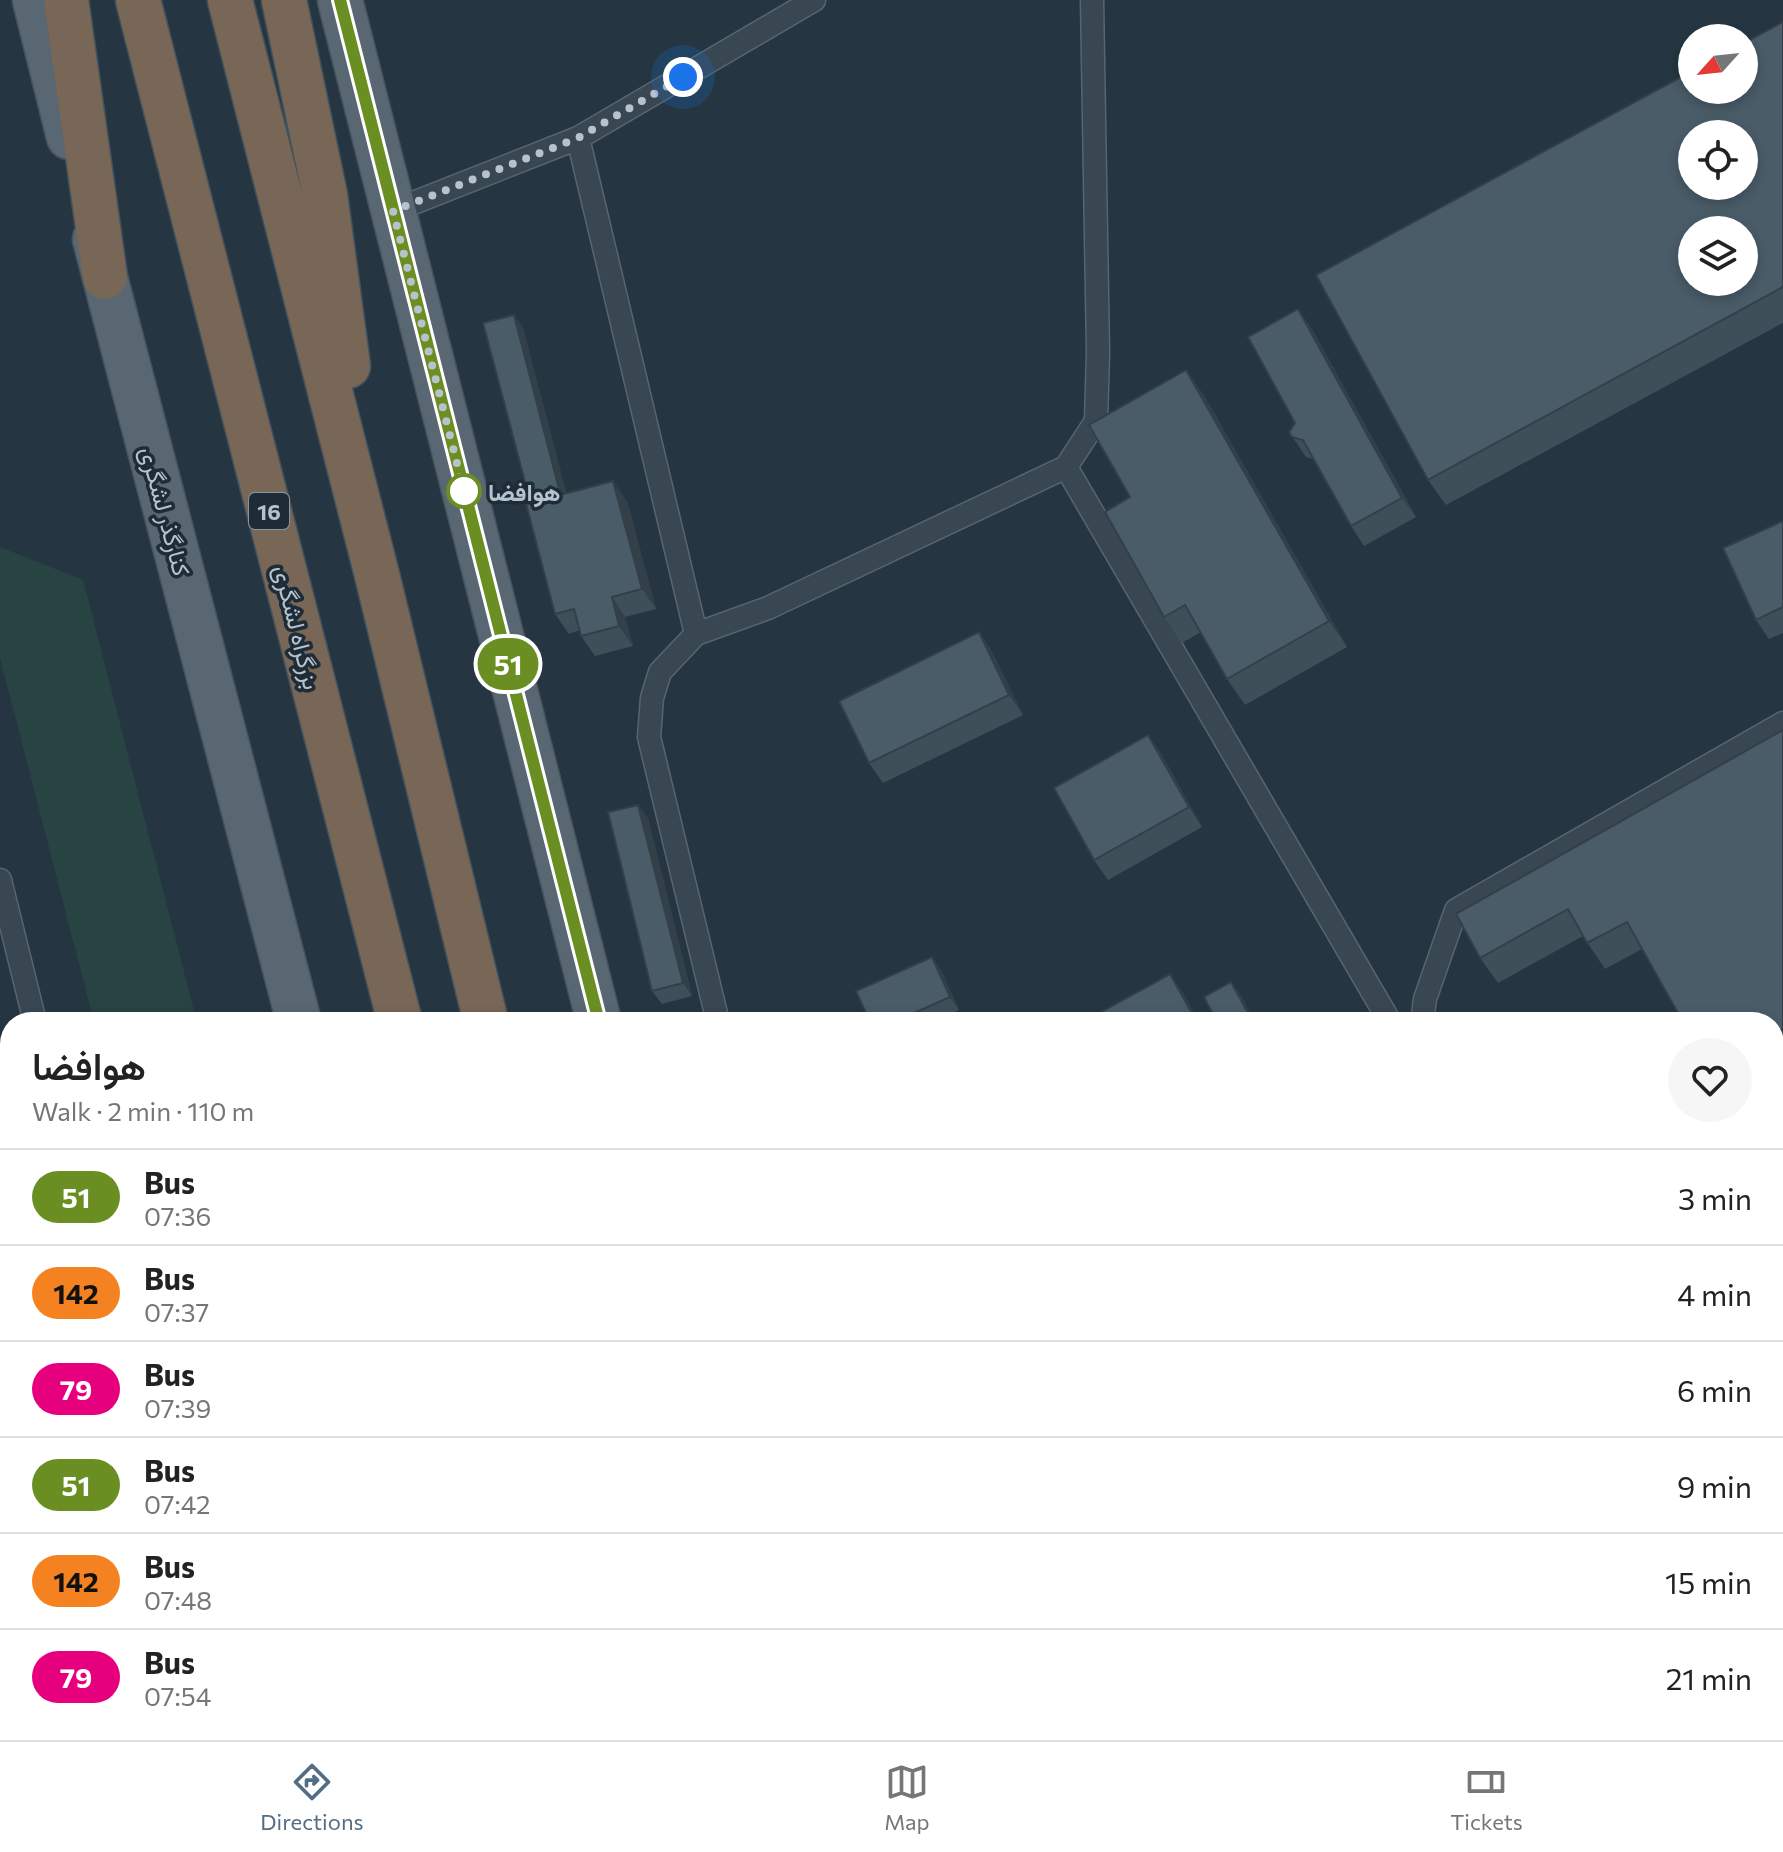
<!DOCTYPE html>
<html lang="en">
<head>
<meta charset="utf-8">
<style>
	:root { --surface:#fff; --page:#f6f6f6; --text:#222; --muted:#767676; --line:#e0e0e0; --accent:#526d84 }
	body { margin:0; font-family:Commissioner,Vazirmatn,sans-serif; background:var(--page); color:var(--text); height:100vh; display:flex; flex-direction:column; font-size:30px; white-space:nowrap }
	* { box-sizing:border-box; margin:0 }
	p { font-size:26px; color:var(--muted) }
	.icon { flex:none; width:44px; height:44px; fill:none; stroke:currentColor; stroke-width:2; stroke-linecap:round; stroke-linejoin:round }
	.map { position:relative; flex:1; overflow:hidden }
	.panel { position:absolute; left:0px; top:1012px; width:1784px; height:728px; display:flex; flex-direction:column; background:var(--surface); border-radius:32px 32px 0 0; box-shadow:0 4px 12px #0003 }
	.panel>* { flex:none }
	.badge { padding:0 16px; border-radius:26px; font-size:28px; line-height:52px }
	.needle { width:52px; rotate:243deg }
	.fabs { position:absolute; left:1678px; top:24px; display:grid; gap:16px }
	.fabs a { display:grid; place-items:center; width:80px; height:80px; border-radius:50%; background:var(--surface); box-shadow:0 4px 12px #0003; font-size:40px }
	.you { position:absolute; width:40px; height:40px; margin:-20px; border:6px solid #fff; border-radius:50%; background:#1a73e8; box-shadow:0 0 0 12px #1a73e833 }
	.map>.badge { position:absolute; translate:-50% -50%; box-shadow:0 0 0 4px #fff }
	.round { display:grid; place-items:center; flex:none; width:84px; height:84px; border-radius:42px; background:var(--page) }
	.summary { display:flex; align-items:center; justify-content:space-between; height:136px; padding:0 32px }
	h1 { font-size:38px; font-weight:600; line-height:60px }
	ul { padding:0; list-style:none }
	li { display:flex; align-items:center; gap:24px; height:96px; padding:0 32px; border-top:2px solid var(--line) }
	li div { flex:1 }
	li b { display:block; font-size:30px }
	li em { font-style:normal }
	li .badge { min-width:88px; font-weight:700; text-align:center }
	.tab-bar { display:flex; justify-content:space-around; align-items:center; height:112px; border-top:2px solid var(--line); background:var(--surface); font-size:22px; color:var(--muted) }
	.tab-bar a { display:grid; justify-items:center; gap:4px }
	.tab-bar .selected { color:var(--accent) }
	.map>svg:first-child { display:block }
</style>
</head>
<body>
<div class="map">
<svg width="1783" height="1740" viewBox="0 0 1783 1740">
	<rect width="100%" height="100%" fill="#253642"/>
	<path fill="#274342" d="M0,547L83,580L197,1022H94L0,658Z
		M10,1686V1730H155L150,1740H0V1690Z"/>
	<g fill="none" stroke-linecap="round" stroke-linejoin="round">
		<g stroke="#57656f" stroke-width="25">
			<path id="lane" d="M393,211L578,138
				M1066,467L1390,1022
				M696,634L768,608L1066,467L1096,421L1098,353L1092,0
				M0,880L35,1022
				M718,1022L649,737L652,698L660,672L696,634L578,138L814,0
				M1422,1022L1425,999L1456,910L1783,723
				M0,1633L10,1626
				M1521,1740L1525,1730"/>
		</g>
		<g stroke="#57656f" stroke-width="47">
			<path id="secondary" d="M292,1740L301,1730"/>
		</g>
		<g stroke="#46535e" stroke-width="47">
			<path id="primary" d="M35,0L69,137
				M340,0L599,1022
				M95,239L299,1022
				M475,1730L477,1740
				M779,1730L781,1740"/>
		</g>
		<g stroke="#44525c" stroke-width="47">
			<path id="highway" d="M66,0L105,277
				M138,0L400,1022
				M230,0L377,575L486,1022
				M284,0L325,195L348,366
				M582,1730L584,1740
				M659,1730L662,1740"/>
		</g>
		<use href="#lane" stroke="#394752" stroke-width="22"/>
		<use href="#secondary" stroke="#475765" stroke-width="44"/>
		<use href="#primary" stroke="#586772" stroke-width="44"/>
		<use href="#highway" stroke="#786656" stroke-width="44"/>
	</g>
	<path fill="#3f4f59" d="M1783,22V323L1446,505L1428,480Z
		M514,315L523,328L566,494L627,501L656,609L625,617L633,646L595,656L581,636L580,630L569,634L555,614L533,502L529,497Z
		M1312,329L1416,517L1364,546L1351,526L1313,459L1306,457L1289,432L1295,423Z
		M1204,395L1347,647L1245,705L1227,679L1201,632L1182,643L1164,617L1130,497Z
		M1783,521V633L1769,639L1756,620Z
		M979,632L992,652L1023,715L883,783L869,763Z
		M1783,730V1160L1774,1165V1022L1642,949L1605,969L1583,936L1498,983L1480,958Z
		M1148,735L1162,755L1202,827L1108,880L1094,860Z
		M648,818L692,996L662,1004L652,991Z
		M941,970L959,1010L932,1022H870Z
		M1783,1443V1594H1782L1774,1583V1449Z"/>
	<path fill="#334049" d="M1298,309L1312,329L1416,517L1402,498Z
		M514,315L523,328L569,502L559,489Z
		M1186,370L1204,395L1347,647L1329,621Z
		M613,481L627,501L656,609L642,589Z
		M612,597L625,617L633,646L619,626Z
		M979,632L992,652L1023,715L1009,695Z
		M1148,735L1162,755L1202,827L1189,807Z
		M638,805L648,818L692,996L683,983Z
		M932,957L941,970L959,1010L950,997Z
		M1170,974L1184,994L1199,1022H1197Z
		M1231,982L1241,995L1255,1022H1253Z"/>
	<path fill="#495c68" stroke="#334049" stroke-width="2" fill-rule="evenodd" d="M1783,22V287L1428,480L1316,275L1692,71V90H1744V43ZM1692,134H1744V186H1692ZM1692,230H1744V282H1692Z
		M1298,309L1402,498L1351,526L1303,440L1292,437L1289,432L1295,423L1248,337Z
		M514,315L559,489L529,497L483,323Z
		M1186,370L1329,621L1227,679L1185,605L1164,617L1105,512L1130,497L1089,425Z
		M613,481L642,589L612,597L619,626L581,636L574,609L555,614L526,504Z
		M1783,521V607L1756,620L1723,548Z
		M979,632L1009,695L869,763L839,701Z
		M1783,730V1029L1774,1034V1022H1683L1627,922L1587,943L1568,909L1480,958L1456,914Z
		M1148,735L1189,807L1094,860L1054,788Z
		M638,805L683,983L652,991L608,812Z
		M932,957L950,997L894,1022H870L856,991Z
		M1170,974L1197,1022H1083Z
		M1231,982L1253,1022H1217L1204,997Z
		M1783,1035V1124L1774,1129V1040Z
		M1783,1239V1366L1774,1349V1244Z
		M1783,1443V1566L1774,1571V1449Z"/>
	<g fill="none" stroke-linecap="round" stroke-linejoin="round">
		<g stroke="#fff" stroke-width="18">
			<path id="line" d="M340,0L599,1022"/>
		</g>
		<use href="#line" stroke="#6b8e23" stroke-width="12"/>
		<path stroke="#b6c2cc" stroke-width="8" stroke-dasharray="0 14.4" d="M464,491L393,211L578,138L683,77"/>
	</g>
	<circle fill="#fff" stroke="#6b8e23" stroke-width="4" cx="464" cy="491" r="16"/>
	<g text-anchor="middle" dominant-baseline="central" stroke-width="7" stroke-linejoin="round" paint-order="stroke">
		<rect fill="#1e2c37" stroke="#88959f" stroke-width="2" x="249" y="493" width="40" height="36" rx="6"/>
		<g font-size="22" font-weight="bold" fill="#b6c2cc">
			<text x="269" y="511">16</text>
		</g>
		<g font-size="24" font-weight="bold" fill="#b6c2cc" stroke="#1e2c37" text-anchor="start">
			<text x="488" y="491">هوافضا</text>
		</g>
		<g font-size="24" fill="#b6c2cc" stroke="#1e2c37">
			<text transform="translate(166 511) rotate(75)">کنارگذر لشگری</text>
			<text transform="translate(298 627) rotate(76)">بزرگراه لشگری</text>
		</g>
	</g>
</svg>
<div class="fabs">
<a><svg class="needle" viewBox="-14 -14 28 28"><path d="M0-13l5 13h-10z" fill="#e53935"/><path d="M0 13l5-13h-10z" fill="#767676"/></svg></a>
<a><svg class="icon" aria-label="locate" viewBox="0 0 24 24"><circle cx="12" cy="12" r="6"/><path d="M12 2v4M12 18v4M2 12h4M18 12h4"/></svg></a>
<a><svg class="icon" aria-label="layers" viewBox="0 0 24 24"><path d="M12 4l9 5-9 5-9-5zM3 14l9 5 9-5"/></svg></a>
</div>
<div class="you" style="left:683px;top:77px"></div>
<b class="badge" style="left:508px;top:664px;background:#6b8e23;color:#fff">51</b>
<section class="panel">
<div class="summary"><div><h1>هوافضا</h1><p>Walk · 2 min · 110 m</p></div><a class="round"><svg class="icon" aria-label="heart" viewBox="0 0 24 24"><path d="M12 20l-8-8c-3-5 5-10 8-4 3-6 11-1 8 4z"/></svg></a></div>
<ul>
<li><span class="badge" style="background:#6b8e23;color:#fff">51</span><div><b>Bus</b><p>07:36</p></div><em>3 min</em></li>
<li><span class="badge" style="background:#f58220;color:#111">142</span><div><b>Bus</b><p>07:37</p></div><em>4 min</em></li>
<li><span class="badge" style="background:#e6007e;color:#fff">79</span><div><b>Bus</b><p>07:39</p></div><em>6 min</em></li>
<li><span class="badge" style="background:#6b8e23;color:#fff">51</span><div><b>Bus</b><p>07:42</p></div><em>9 min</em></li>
<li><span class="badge" style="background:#f58220;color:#111">142</span><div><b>Bus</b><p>07:48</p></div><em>15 min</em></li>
<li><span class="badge" style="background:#e6007e;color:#fff">79</span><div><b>Bus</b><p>07:54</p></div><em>21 min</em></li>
</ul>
</section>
</div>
<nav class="tab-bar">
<a class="selected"><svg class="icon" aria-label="directions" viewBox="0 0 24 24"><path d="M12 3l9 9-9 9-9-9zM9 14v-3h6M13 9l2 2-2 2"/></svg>Directions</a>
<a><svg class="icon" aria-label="map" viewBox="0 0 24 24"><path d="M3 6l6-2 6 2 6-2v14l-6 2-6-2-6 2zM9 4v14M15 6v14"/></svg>Map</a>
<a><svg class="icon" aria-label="tickets" viewBox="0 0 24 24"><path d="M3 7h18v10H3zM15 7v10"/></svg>Tickets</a>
</nav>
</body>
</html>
